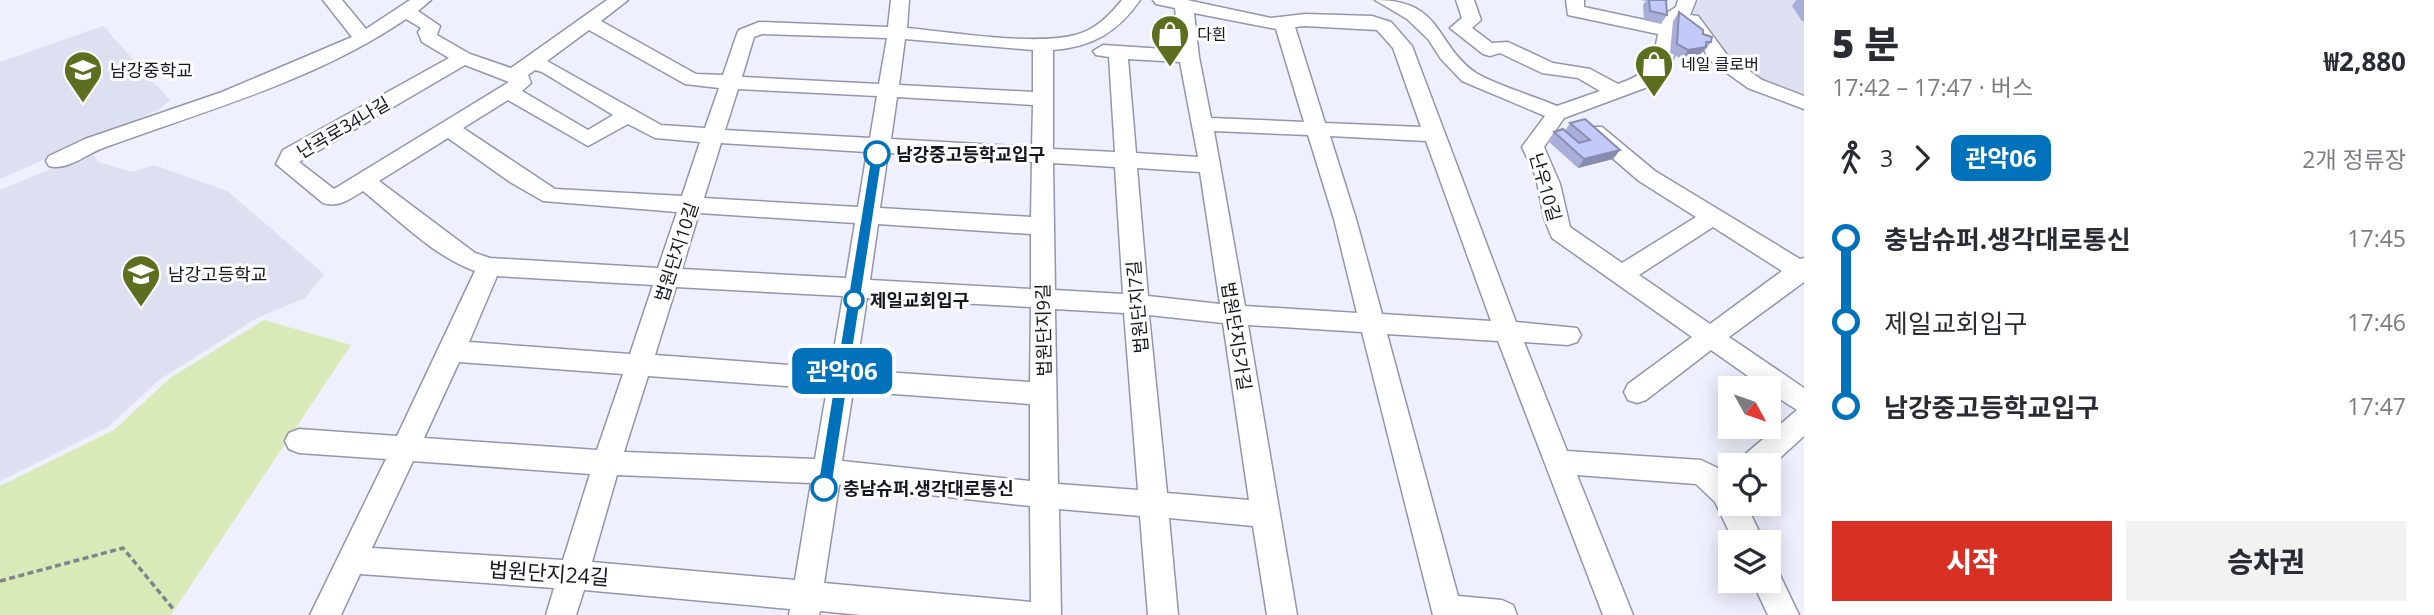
<!DOCTYPE html>
<html lang="ko">
<head>
<meta charset="utf-8">
<style>
	:root { --surface:#fff; --page:#f2f2f3; --text:#2b2b33; --muted:#7c7c81; --accent:#d93025 }
	body { margin:0; font-family:"Open Sans","Noto Sans KR",sans-serif; background:var(--page); color:var(--text); height:100vh; display:flex; flex-direction:column; font-size:26px; white-space:nowrap }
	* { box-sizing:border-box; margin:0 }
	p { font-size:23px; color:var(--muted) }
	.icon { flex:none; width:38px; height:38px; fill:none; stroke:currentColor; stroke-width:2; stroke-linecap:round; stroke-linejoin:round }
	.map { position:relative; flex:1; overflow:hidden }
	.sheet { display:flex; flex-direction:column; background:var(--surface); width:630px }
	.sheet>* { flex:none }
	.badge { padding:0 14px; border-radius:10px; font-size:24px; line-height:46px }
	.needle { width:46px; rotate:130deg }
	.fabs { position:absolute; left:1718px; top:376px; display:grid; gap:14px }
	.fabs a { display:grid; place-items:center; width:63px; height:63px; border-radius:0px; background:var(--surface); box-shadow:0 4px 18px #0003; font-size:35px }
	.map>.badge { position:absolute; translate:-50% -50%; box-shadow:0 0 0 4px #fff }
	.legs { display:flex; align-items:center; gap:10px; height:77px; padding:0 28px; font-size:23px }
	.legs p { margin-inline-start:auto }
	.overview { display:flex; align-items:center; justify-content:space-between; height:119px; padding:0 28px }
	h1 { font-size:38px; font-weight:800; line-height:52px }
	.button { display:flex; gap:14px; margin-top:auto; padding:14px 28px }
	.button a { flex:1; height:80px; border-radius:0px; background:var(--accent); color:#fff; font-size:28px; font-weight:800; line-height:80px; text-align:center }
	.button a+a { background:var(--page); color:var(--text) }
	ul { padding:0 28px; list-style:none }
	li { display:flex; align-items:center; gap:24px; height:84px; font-size:26px }
	li i { display:grid; place-items:center; width:10px; height:100%; margin:0 9px; background:currentColor }
	li i::after { content:''; width:18px; height:18px; margin:-9px; border:5px solid; border-radius:50%; background:var(--surface) }
	li p { margin-inline-start:auto }
	li:first-child i { background:linear-gradient(#0000 50%,currentColor 0) }
	li:last-child i { background:linear-gradient(currentColor 50%,#0000 0) }
	main { display:flex; flex:1; min-height:0 }
	.map>svg:first-child { display:block }
</style>
</head>
<body>
<main>
<div class="map">
<svg width="1804" height="615" viewBox="0 0 1804 615">
	<rect width="100%" height="100%" fill="#eef0fd"/>
	<path fill="#dde0f1" d="M1699,0H1804V104L1758,81L1725,58L1692,11Z
		M103,26L170,100L160,109L0,179V62Z
		M91,152L99,162L132,172L154,165L227,191L324,274L305,298L257,318L159,380L108,427L0,481V190Z"/>
	<path fill="#d9e9b7" d="M264,320L351,345L171,615H0V486L114,430L170,378Z"/>
	<g fill="none" stroke-linecap="round" stroke-linejoin="round">
		<g stroke="#9396ab" stroke-width="3">
			<path id="minor" d="M323,0H342L366,29L410,0H431L418,11L440,26L437,35L470,54L511,68L607,0H628L601,21L696,74L723,75L737,34L739,30L759,22L888,27L891,0H909L907,28C950,32 1036,46 1075,35C1095,30 1109,16 1122,0H1140C1118,32 1092,47 1053,50V149L1115,152L1109,57L1096,55L1093,51L1103,45L1179,50L1175,8L1156,4L1153,0H1187L1271,18L1305,14L1372,16L1391,22L1412,46L1516,322L1577,328L1581,335L1577,342L1568,345L1524,342L1567,451L1701,460L1720,469L1731,480V504H1746L1764,542H1734L1715,502L1696,484L1577,475L1633,615H1603L1498,341L1387,334L1458,596L1502,600L1513,605L1517,615H1433L1362,332L1248,325L1297,615H1267L1253,526L1169,518L1178,615H1148L1140,516L1059,509L1061,615H861L820,611L819,615H789L790,609L584,590L576,615H546L554,588L360,574L341,615H310L386,459L299,453L289,449L285,441L289,433L299,429L397,436L475,271C433,256 398,219 363,191C350,199 339,208 323,203L276,164L283,150L449,58L422,42L418,32L421,28L406,19C315,81 206,110 103,148C86,154 68,171 49,166L46,161L49,156L85,139L222,92L352,37ZM1194,13L1276,29L1304,122L1211,118L1199,57ZM1305,26L1377,30L1393,48L1421,127L1325,123L1295,27ZM589,30L685,84L719,88L705,128L661,125L547,61ZM762,34L887,38L879,84L742,77L754,37ZM905,39L1033,50V92L899,85ZM1128,59L1180,62L1198,157L1136,153ZM465,65L509,82L334,189L299,162ZM535,70L542,72L613,115L588,130L522,91L531,83L528,75ZM738,89L877,96L870,138L725,130ZM897,97L1033,105L1032,147L891,139ZM508,100L588,146L628,124L655,138L700,142L682,196L555,189L463,128ZM1214,131L1308,135L1334,219L1357,313L1245,306ZM1330,136L1426,141L1491,321L1382,314L1356,219ZM448,138L510,182L543,201L677,212L658,268L490,258L475,253L379,181ZM721,143L867,152L858,207L704,198ZM888,153L1032,162L1031,217L880,208ZM1053,163L1115,167L1123,294L1055,290ZM1137,168L1200,172L1220,304L1148,296ZM699,213L855,223L846,278L682,269ZM878,224L1031,234V289L870,280ZM497,276L653,285L630,354L469,342ZM676,287L843,296L831,368L655,355ZM867,298L1031,307L1030,382L856,370ZM1055,309L1124,313L1138,490L1058,484ZM1149,315L1223,323L1249,500L1167,493ZM459,362L623,374L597,450L424,438ZM648,376L827,389L815,459L624,452ZM853,391L1030,404V481L842,461ZM413,461L590,474L563,560L372,548ZM617,475L811,483L795,580L592,562ZM839,485L1030,506L1031,602L824,583Z
				M1375,0C1444,0 1434,44 1476,73C1494,84 1536,97 1557,106L1600,91L1578,78L1542,73L1500,53L1490,56L1483,54L1450,28L1462,18L1456,0H1474L1481,20L1472,28L1492,43L1508,42L1553,63L1590,69L1618,84C1648,74 1653,64 1658,34L1568,15L1566,0H1584V7L1659,23L1662,16L1676,7L1678,0H1696L1690,15L1698,16L1727,55L1762,80L1804,96V109L1748,88L1713,63L1682,20L1678,22L1674,56L1662,77L1645,88L1564,118L1544,147L1560,184L1570,227L1622,263L1696,217L1639,181L1588,137L1585,132L1588,127H1602L1655,171L1800,259L1804,258V282L1729,337L1804,388V436L1769,468V466H1738L1742,457L1797,410L1769,392V388H1765L1711,350L1646,400L1637,403L1628,400L1624,392L1628,384L1692,337L1552,238L1544,218L1536,177L1522,147L1545,116L1462,81L1441,59L1428,39L1407,19ZM1713,227L1782,271L1710,324L1639,275Z
				M1769,568L1778,571L1799,615H1768L1752,581H1769Z"/>
		</g>
		<path stroke="#81838d" stroke-width="3.5" stroke-dasharray="6 3.5" stroke-linecap="butt" d="M0,581L123,548L174,610"/>
		<use href="#minor" fill="#fff" fill-rule="evenodd"/>
	</g>
	<path fill="#a8aed7" d="M1641,0H1668L1666,3L1667,15L1661,24L1644,20L1643,5L1646,1Z
		M1796,0H1804V21H1802L1792,6Z
		M1679,12L1711,42L1704,52L1703,51L1699,56L1682,59L1670,53L1673,21Z
		M1570,123L1620,150L1613,159L1578,168L1548,141L1554,132L1565,131Z"/>
	<path fill="#888daf" d="M1706,47L1699,56L1682,59L1688,50Z
		M1620,150L1613,159L1578,168L1584,159Z"/>
	<path fill="#c3cafa" stroke="#888daf" stroke-width="2" d="M1649,0H1666L1667,15L1650,11Z
		M1679,12L1703,30V34L1712,37L1711,42H1706V47L1688,50L1677,44Z
		M1585,119L1620,150L1584,159L1554,132L1563,129L1579,143L1590,140L1570,123Z"/>
	<path fill="#0072bc" stroke="#fff" stroke-width="2" d="M877,150L883,154L832,488L830,492L824,494L819,492L817,488L871,154Z"/>
	<defs>
		<g id="shop-pin" transform="scale(2.0125)"><path d="M0 17L-7.5 6A9.5 9.5 0 1 1 7.5 6Z" fill="#5b6f1e" stroke="#fefefe"/><path d="M-5-2.5h2.3a2.7 3.5 0 0 1 5.4 0H5L5.5 6h-11ZM-1.5-2.5h3a1.5 2.3 0 0 0-3 0Z" fill="#fff"/></g>
		<g id="school-pin" transform="scale(2.0125)"><path d="M0 17L-7.5 6A9.5 9.5 0 1 1 7.5 6Z" fill="#5b6f1e" stroke="#fefefe"/><path d="M0-5L7-2L0 1L-7-2ZM-4 1L0 2.5L4 1V4Q0 6-4 4Z" fill="#fff"/></g>
	</defs>
	<g fill-rule="evenodd">
		<use href="#shop-pin" x="1170" y="34"/>
		<use href="#shop-pin" x="1654" y="64"/>
		<use href="#school-pin" x="83" y="70"/>
		<use href="#school-pin" x="141" y="274"/>
	</g>
	<g fill="#fff" stroke="#0072bc" stroke-width="3.5">
		<circle cx="877" cy="154" r="12"/>
		<circle cx="854" cy="300" r="9"/>
		<circle cx="824" cy="488" r="12"/>
	</g>
	<g text-anchor="middle" dominant-baseline="central" stroke-width="6" stroke-linejoin="round" paint-order="stroke">
		<g font-size="16" fill="#16171f" stroke="#fefefe" text-anchor="start">
			<text x="1197" y="34">다흰</text>
			<text x="1681" y="64">네일 클로버</text>
		</g>
		<g font-size="18" fill="#16171f" stroke="#fefefe" text-anchor="start">
			<text x="110" y="70">남강중학교</text>
			<text x="168" y="274">남강고등학교</text>
		</g>
		<g font-size="18" fill="#16171f" stroke="#fefefe">
			<text transform="translate(343 127) rotate(-30)">난곡로34나길</text>
			<text transform="translate(1546 187) rotate(74)">난우10길</text>
			<text transform="translate(676 252) rotate(-72)">법원단지10길</text>
			<text transform="translate(1137 307) rotate(-95)">법원단지7길</text>
			<text transform="translate(1043 330) rotate(-91)">법원단지9길</text>
			<text transform="translate(1237 336) rotate(81)">법원단지5가길</text>
		</g>
		<g font-size="18" font-weight="bold" fill="#16171f" stroke="#fefefe" text-anchor="start">
			<text x="896" y="154">남강중고등학교입구</text>
			<text x="870" y="300">제일교회입구</text>
			<text x="843" y="488">충남슈퍼.생각대로통신</text>
		</g>
		<g font-size="21" fill="#16171f" stroke="#fefefe">
			<text transform="translate(549 573) rotate(4)">법원단지24길</text>
		</g>
	</g>
</svg>
<div class="fabs">
<a><svg class="needle" viewBox="-14 -14 28 28"><path d="M0-13l5 13h-10z" fill="#e53935"/><path d="M0 13l5-13h-10z" fill="#7c7c81"/></svg></a>
<a><svg class="icon" aria-label="locate" viewBox="0 0 24 24"><circle cx="12" cy="12" r="6"/><path d="M12 2v4M12 18v4M2 12h4M18 12h4"/></svg></a>
<a><svg class="icon" aria-label="layers" viewBox="0 0 24 24"><path d="M12 4l9 5-9 5-9-5zM3 14l9 5 9-5"/></svg></a>
</div>
<b class="badge" style="left:842px;top:371px;background:#0072bc;color:#fff">관악06</b>
</div>
<section class="sheet">
<div class="overview"><div><h1>5 분</h1><p>17:42 – 17:47 · 버스</p></div><b>₩2,880</b></div>
<div class="legs"><svg class="icon" aria-label="walk" viewBox="0 0 24 24"><circle cx="13" cy="4" r="2"/><path d="M13 8l-2 6 4 7M11 14l-3 7M7 12l3-4h3l4 4"/></svg>3<svg class="icon" aria-label="forward" viewBox="0 0 24 24"><path d="M9 5l7 7-7 7"/></svg><b class="badge" style="background:#0072bc;color:#fff">관악06</b><p>2개 정류장</p></div>
<ul>
<li><i style="color:#0072bc"></i><b>충남슈퍼.생각대로통신</b><p>17:45</p></li>
<li><i style="color:#0072bc"></i><span>제일교회입구</span><p>17:46</p></li>
<li><i style="color:#0072bc"></i><b>남강중고등학교입구</b><p>17:47</p></li>
</ul>
<div class="button"><a>시작</a><a>승차권</a></div>
</section>
</main>
</body>
</html>
